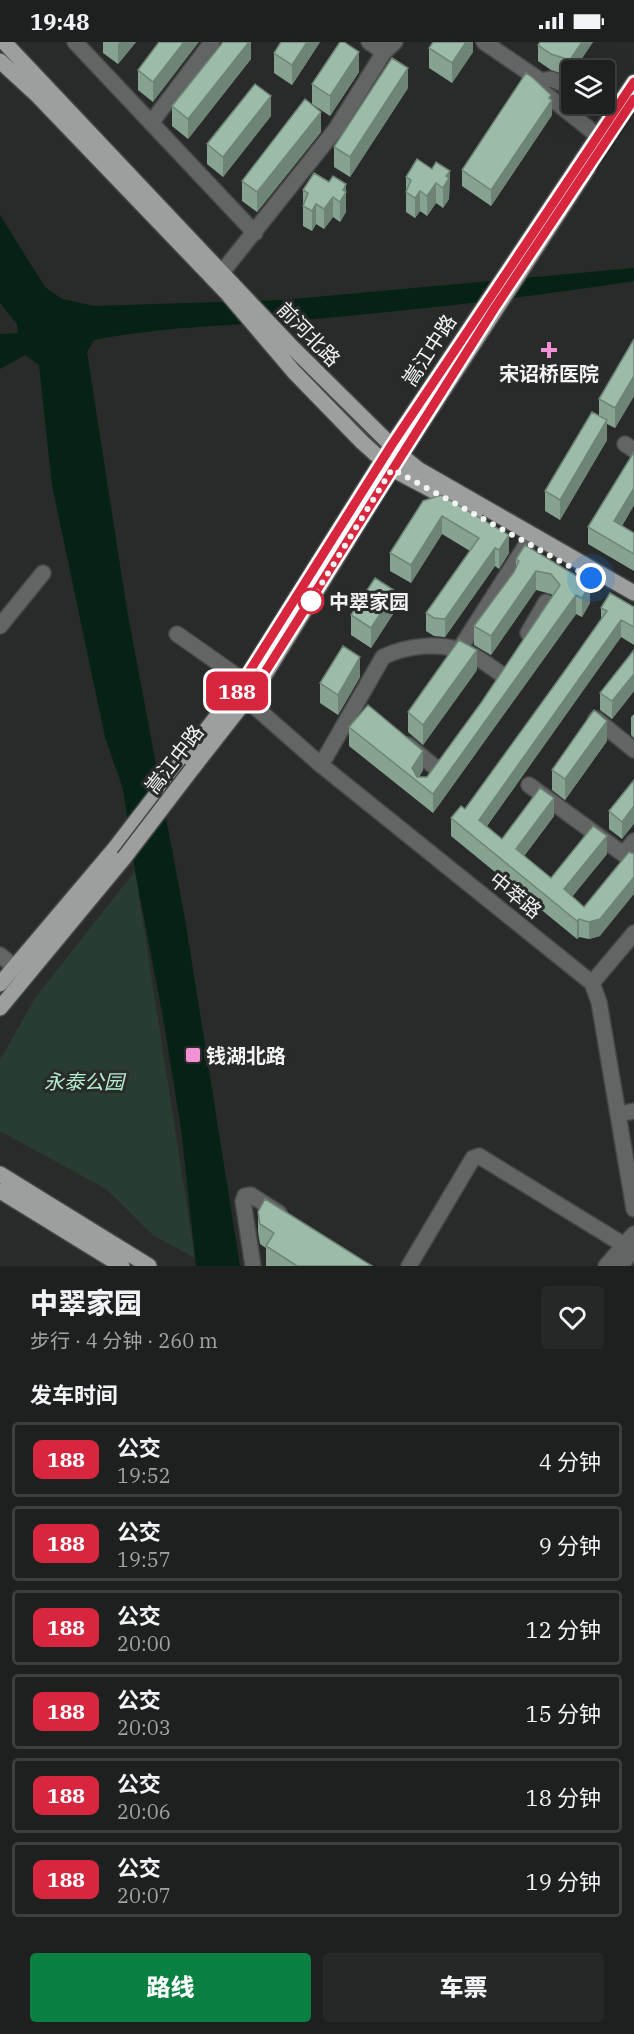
<!DOCTYPE html>
<html lang="zh">
<head>
<meta charset="utf-8">
<style>
	:root { --surface:#1e201f; --page:#262828; --text:#f1f3f6; --muted:#a1a3a4; --line:#3c3e3d; --accent:#0b8043 }
	body { margin:0; font-family:"IBM Plex Serif","Noto Sans SC",serif; background:var(--page); color:var(--text); height:100vh; display:flex; flex-direction:column; font-size:22px; white-space:nowrap }
	* { box-sizing:border-box; margin:0 }
	p { font-size:20px; color:var(--muted) }
	.icon { flex:none; width:33px; height:33px; fill:none; stroke:currentColor; stroke-width:2; stroke-linecap:round; stroke-linejoin:round }
	.map { position:relative; height:1224px; overflow:hidden }
	.sheet { display:flex; flex-direction:column; background:var(--surface); flex:1 }
	.sheet>* { flex:none }
	.badge { padding:0 12px; border-radius:9px; font-size:21px; line-height:39px }
	.controls { position:absolute; left:561px; top:18px; display:grid; gap:12px }
	.controls a { display:grid; place-items:center; width:54px; height:54px; border-radius:6px; background:var(--surface); box-shadow:0 6px 24px #0002,0 0 0 2px var(--line); font-size:30px }
	.you { position:absolute; width:30px; height:30px; margin:-15px; border:4px solid #fff; border-radius:50%; background:#1a73e8; box-shadow:0 0 0 9px #1a73e833 }
	.map>.badge { position:absolute; translate:-50% -50%; box-shadow:0 0 0 3px #fff }
	h2 { padding:0 30px; font-size:22px; line-height:54px }
	.round { display:grid; place-items:center; flex:none; width:63px; height:63px; border-radius:6px; background:var(--page) }
	.head { display:flex; align-items:center; justify-content:space-between; height:102px; padding:0 30px }
	h1 { font-size:28px; font-weight:800; line-height:45px }
	.primary-button { display:flex; gap:12px; margin-top:auto; padding:12px 30px }
	.primary-button a { flex:1; height:69px; border-radius:6px; background:var(--accent); color:#fff; font-size:24px; font-weight:800; line-height:69px; text-align:center }
	.primary-button a+a { background:var(--page); color:var(--text) }
	ul { padding:0; list-style:none }
	li { display:flex; align-items:center; gap:18px; height:75px; margin:0 12px 9px; padding:0 18px; border:3px solid var(--line); border-radius:6px }
	li div { flex:1 }
	li b { display:block; font-size:22px }
	li em { font-style:normal }
	li .badge { min-width:66px; font-weight:700; text-align:center }
	.status { display:flex; justify-content:space-between; align-items:center; height:42px; padding:0 30px; background:var(--surface); direction:ltr }
	.status svg { height:16px; fill:currentColor }
	.map>svg:first-child { display:block }
</style>
</head>
<body>
<div class="status"><b>19:48</b><svg viewBox="0 0 49 12"><path d="M0 12V9h3v3zM5 12V6h3v6zM10 12V3h3v9zM15 12V0h3v12zM26 1h20v11H26zM47 4h2v5h-2z"/></svg></div>
<div class="map">
<svg width="634" height="1224" viewBox="0 0 634 1224">
	<rect width="100%" height="100%" fill="#282b29"/>
	<path fill="#293c31" d="M135,829L195,1216L154,1194L106,1147L0,1089V1018L35,956Z"/>
	<path fill="#052214" d="M0,173L45,245L62,257L94,264L282,258L634,226V239C524,256 414,268 303,278C232,284 165,284 94,298L87,310L127,568L185,877L240,1224H196L181,1086L162,970L135,829L123,747L105,695L52,443L39,323L25,313L0,327V292L18,291L17,282L0,261Z"/>
	<g fill="none" stroke-linecap="round" stroke-linejoin="round">
		<g stroke="#444745" stroke-width="18">
			<path id="minor" d="M75,0L255,191
				M369,0L384,10
				M484,0L541,39L551,37L572,45
				M541,42L542,49L598,94
				M151,81L212,0
				M215,239L336,87L384,10L395,0
				M625,402L634,408
				M0,584L43,531
				M528,591L546,560
				M177,592L244,639
				M459,608L528,500
				M237,649L321,723L592,941L599,960L634,1167
				M596,677L634,708
				M408,703L436,726
				M321,723L383,615C407,603 445,599 470,612C481,617 491,625 501,632
				M529,743L634,820
				M624,812L634,799
				M0,913L23,932
				M592,941L634,891
				M618,1072L634,1069
				M253,1224L243,1159L245,1154L251,1153L279,1171
				M409,1224L473,1116L479,1114L624,1203
				M606,1224L634,1192
				M621,1224L634,1206"/>
		</g>
		<g stroke="#444745" stroke-width="18">
			<path id="major" d="M4,0L290,303L401,413L418,427L634,551
				M0,19L37,53L226,250L294,330L362,400L392,427L475,471
				M192,727L261,639L392,427L588,126
				M0,942L115,806L244,639L391,404L634,40
				M0,966L124,816
				M0,1132L149,1224
				M0,1149L122,1224"/>
		</g>
		<use href="#minor" stroke="#636564" stroke-width="15"/>
		<use href="#major" stroke="#9c9f9d" stroke-width="15"/>
		<g stroke="#444745" stroke-width="18" stroke-linecap="butt">
			<path id="major-bridge" d="M124,816L192,727"/>
		</g>
		<use href="#major-bridge" stroke="#9c9f9d" stroke-width="15"/>
	</g>
	<path fill="#86a291" d="M103,0H136L118,22L103,11Z
		M159,0L153,60L138,48V28Z
		M251,0V17L188,97L172,84V64Z
		M320,0L292,43L274,31V11Z
		M473,0V10L452,41L429,26V6Z
		M593,0L574,28H572V32L570,34L551,28L538,19V3Z
		M359,30L330,74L312,62V42Z
		M408,46L350,135L334,125V105Z
		M551,57L552,73L491,164L462,144V128Z
		M271,74L223,135L207,122V102Z
		M321,90L257,170L242,159V139Z
		M432,127L450,129L449,157L443,166L436,161L427,174L420,169L415,176L406,170V135Z
		M329,140L346,142V170L340,180L333,175L324,187L316,182L312,189L303,184V148Z
		M634,297V354L615,386L607,382V398L560,478L545,469V449L599,374V357Z
		M634,410V463L622,484L634,491V529L588,502V485Z
		M423,459L509,511L499,527L495,524L445,595L434,594L426,589V571L470,509L442,492L411,541L390,529V511Z
		M525,503L590,561L582,575L576,572L433,771L349,704V685L423,728L419,735H427L481,661L553,554L551,552L536,548L491,613L474,603V584L514,530L516,525V517Z
		M634,565V603L621,595L487,784L502,797L554,774L524,814L551,836L607,812L572,854L600,894L589,897L579,895L577,897L451,794V776L465,767L564,630L601,578V566Z
		M395,569L371,606L351,593V573Z
		M634,608V649L612,677L600,668V651Z
		M477,628L423,703L408,690V670Z
		M360,635L338,673L320,661V641Z
		M634,672V696L631,693V675Z
		M607,699L565,758L552,748V728Z
		M634,738L622,797L609,787V769Z
		M258,1170L372,1224H266V1206L260,1202L258,1190Z"/>
	<path fill="#6d8476" d="M120,0H136L118,22V2Z
		M184,0H199L153,60V40Z
		M249,0H251V17L188,97V77Z
		M307,0H320L292,43V23Z
		M466,0H473V10L452,41V21Z
		M582,0H593L574,28H572V32L570,34V18Z
		M359,10V30L330,74V54Z
		M408,26V46L350,135V115Z
		M551,53V59L552,58V73L491,164V148Z
		M271,54V74L223,135V115Z
		M321,70V90L257,170V150Z
		M450,129L449,157L443,166V146L446,134Z
		M436,141V161L427,174V154Z
		M346,142V170L340,180V160L343,148Z
		M420,149V169L415,176V156Z
		M333,155V175L324,187V167Z
		M316,162V182L312,189V169Z
		M634,334V354L615,386V366Z
		M607,378V398L560,478V458Z
		M634,446V463L614,497V479Z
		M442,474V492L411,541V523Z
		M509,493V511L499,527V508Z
		M495,506V524L445,595V577Z
		M536,529V548L491,613V594Z
		M590,542V561L582,575V556Z
		M395,549V569L371,606V586Z
		M576,553V572L433,771V752Z
		M621,578V595L479,795V778Z
		M477,608V628L423,703V683Z
		M360,615V635L338,673V653Z
		M634,632V649L612,677V659Z
		M607,679V699L565,758V737Z
		M423,709V728L417,738L412,726Z
		M554,756V774L516,825V807Z
		M634,764V782L622,797V780Z
		M607,794V812L564,865V847Z
		M634,835V852L600,894L589,897V880Z
		M579,877V895L577,897V879Z"/>
	<path fill="#9cbca9" stroke="#6d8476" stroke-width="1.5" d="M159,0H184L153,40L138,28Z
		M223,0H249L188,77L172,64Z
		M281,0H307L292,23L274,11Z
		M340,0H344L359,10L330,54L312,42Z
		M433,0H466L452,21L429,6Z
		M540,0H582L570,18L551,12L538,3Z
		M392,16L408,26L350,115L334,105Z
		M526,31L533,36L551,53L549,56L552,58L491,148L462,128Z
		M255,42L271,54L223,115L207,102Z
		M305,57L321,70L257,150L242,139Z
		M417,117L432,127L436,120L450,129L446,134L449,136L443,146L436,141L427,154L420,149L415,156L406,150L411,138L406,135Z
		M314,131L329,140L333,134L346,142L343,148L346,150L340,160L333,155L324,167L316,162L312,169L303,164L308,151L303,148Z
		M634,297V334L615,366L599,357Z
		M592,370L607,378L560,458L545,449Z
		M634,410V446L614,479L634,491V512L588,485Z
		M441,453L509,493L499,508L495,506L445,577L434,576L426,571L479,496L442,474L411,523L390,511L423,459Z
		M525,503L590,542L582,556L576,553L433,752L349,685L368,663L423,709L412,726L417,735H427L481,661L560,543L551,532L536,529L491,594L474,584L514,530L519,519L516,517Z
		M375,536L395,549L371,586L351,573Z
		M610,551L634,565V585L621,578L479,778L502,797L540,746L554,756L516,807L551,836L593,784L607,794L564,847L584,865L629,810L634,812V835L600,877L589,880L579,877L577,879L451,776L461,764L465,767L564,630L607,569L601,566Z
		M459,598L477,608L423,683L408,670Z
		M343,604L360,615L338,653L320,641Z
		M634,608V632L612,659L600,651Z
		M594,668L607,679L565,737L552,728Z
		M634,738V764L622,780L609,769Z
		M265,1157L372,1224H297L266,1204L274,1191L260,1182L258,1170Z"/>
	<g fill="none" stroke-linecap="round" stroke-linejoin="round">
		<g stroke="#fff" stroke-width="14">
			<path id="line" d="M634,40L391,404L237,649L248,657L494,267L634,57"/>
		</g>
		<use href="#line" stroke="#d7263d" stroke-width="9"/>
		<path stroke="#f2f3f2" stroke-width="6" stroke-dasharray="0 10.8" d="M311,559L392,427L591,536"/>
	</g>
	<g fill="#f391d5" stroke="#282b29" stroke-width="2">
		<path d="M546 299h6v6h6v6h-6v6h-6v-6h-6v-6h6z"/>
		<rect x="185" y="1005" width="16" height="16" rx="3"/>
	</g>
	<circle fill="#fff" stroke="#d7263d" stroke-width="3" cx="311" cy="559" r="12"/>
	<g text-anchor="middle" dominant-baseline="central" stroke-width="6" stroke-linejoin="round" paint-order="stroke">
		<g font-size="20" fill="#f2f3f2" stroke="#282b29">
			<text transform="translate(309 292) rotate(46)">前河北路</text>
			<text transform="translate(429 308) rotate(-57)">嵩江中路</text>
			<text transform="translate(174 717) rotate(-52)">嵩江中路</text>
			<text transform="translate(516 853) rotate(39)">中萃路</text>
		</g>
		<g font-size="20" font-weight="bold" fill="#f2f3f2" stroke="#282b29">
			<text x="549" y="331">宋诏桥医院</text>
			<text x="206" y="1013" text-anchor="start">钱湖北路</text>
		</g>
		<g font-size="20" font-weight="bold" fill="#f2f3f2" stroke="#282b29" text-anchor="start">
			<text x="329" y="559">中翠家园</text>
		</g>
		<g font-size="20" font-style="italic" fill="#b5eece" stroke="#282b29">
			<text x="84" y="1039">永泰公园</text>
		</g>
	</g>
</svg>
<div class="controls">
<a><svg class="icon" aria-label="layers" viewBox="0 0 24 24"><path d="M12 4l9 5-9 5-9-5zM3 14l9 5 9-5"/></svg></a>
</div>
<div class="you" style="left:591px;top:536px"></div>
<b class="badge" style="left:237px;top:649px;background:#d7263d;color:#fff">188</b>
</div>
<section class="sheet">
<div class="head"><div><h1>中翠家园</h1><p>步行 · 4 分钟 · 260 m</p></div><a class="round"><svg class="icon" aria-label="heart" viewBox="0 0 24 24"><path d="M12 20l-8-8c-3-5 5-10 8-4 3-6 11-1 8 4z"/></svg></a></div>
<h2>发车时间</h2>
<ul>
<li><span class="badge" style="background:#d7263d;color:#fff">188</span><div><b>公交</b><p>19:52</p></div><em>4 分钟</em></li>
<li><span class="badge" style="background:#d7263d;color:#fff">188</span><div><b>公交</b><p>19:57</p></div><em>9 分钟</em></li>
<li><span class="badge" style="background:#d7263d;color:#fff">188</span><div><b>公交</b><p>20:00</p></div><em>12 分钟</em></li>
<li><span class="badge" style="background:#d7263d;color:#fff">188</span><div><b>公交</b><p>20:03</p></div><em>15 分钟</em></li>
<li><span class="badge" style="background:#d7263d;color:#fff">188</span><div><b>公交</b><p>20:06</p></div><em>18 分钟</em></li>
<li><span class="badge" style="background:#d7263d;color:#fff">188</span><div><b>公交</b><p>20:07</p></div><em>19 分钟</em></li>
</ul>
<div class="primary-button"><a>路线</a><a>车票</a></div>
</section>
</body>
</html>
